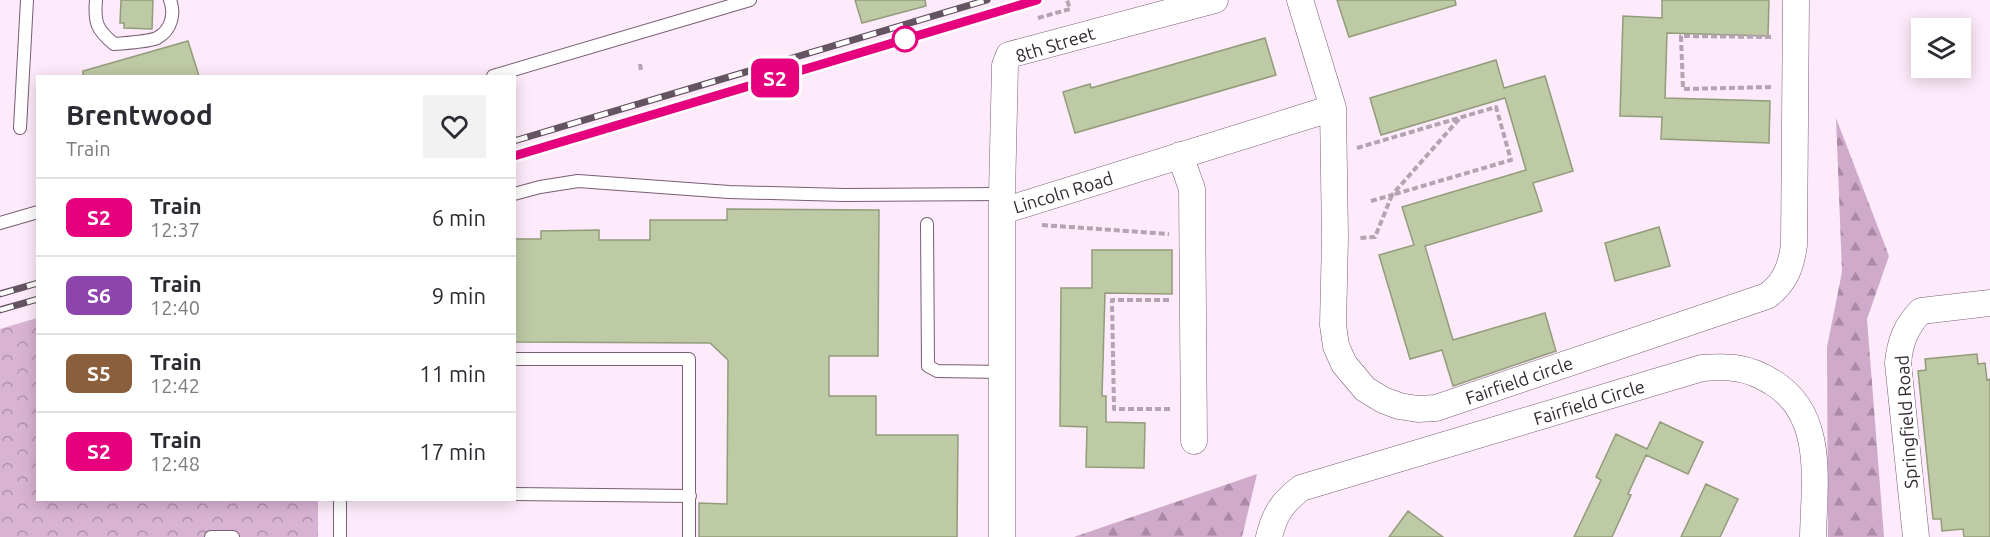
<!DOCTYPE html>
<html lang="en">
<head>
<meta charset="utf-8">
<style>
	:root { --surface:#fff; --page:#f2f2f3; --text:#2b2b33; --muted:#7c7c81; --line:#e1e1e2 }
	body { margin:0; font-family:Ubuntu,sans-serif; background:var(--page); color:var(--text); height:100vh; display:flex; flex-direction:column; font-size:22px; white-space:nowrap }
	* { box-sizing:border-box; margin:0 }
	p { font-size:20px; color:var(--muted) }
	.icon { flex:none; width:33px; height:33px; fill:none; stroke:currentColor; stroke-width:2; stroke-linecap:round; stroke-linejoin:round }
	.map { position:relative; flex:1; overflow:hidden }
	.sheet { position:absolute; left:36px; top:75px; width:480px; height:426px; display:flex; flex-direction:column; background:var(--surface); border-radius:0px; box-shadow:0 3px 15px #0003 }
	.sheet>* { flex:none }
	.badge { padding:0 12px; border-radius:9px; font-size:21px; line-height:39px }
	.buttons { position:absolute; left:1911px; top:18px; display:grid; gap:12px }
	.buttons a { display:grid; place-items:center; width:60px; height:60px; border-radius:0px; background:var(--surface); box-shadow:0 3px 15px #0003; font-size:30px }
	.map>.badge { position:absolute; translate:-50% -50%; box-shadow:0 0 0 3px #fff }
	.round { display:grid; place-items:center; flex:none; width:63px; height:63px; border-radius:0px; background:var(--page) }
	.headline { display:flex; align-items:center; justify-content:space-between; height:102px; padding:0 30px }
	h1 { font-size:28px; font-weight:700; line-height:45px }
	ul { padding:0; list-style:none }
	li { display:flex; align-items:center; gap:18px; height:78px; padding:0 30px; border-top:2px solid var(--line) }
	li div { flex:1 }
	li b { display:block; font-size:22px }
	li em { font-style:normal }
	li .badge { min-width:66px; font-weight:700; text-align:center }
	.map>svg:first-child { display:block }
</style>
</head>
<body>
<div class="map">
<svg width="1990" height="537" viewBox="0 0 1990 537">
	<defs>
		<pattern id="forest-firs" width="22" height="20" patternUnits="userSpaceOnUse" patternTransform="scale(1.5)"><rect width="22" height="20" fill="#d0aaca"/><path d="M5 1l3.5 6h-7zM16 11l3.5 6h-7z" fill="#aa8aa5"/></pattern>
		<pattern id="park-crowns" width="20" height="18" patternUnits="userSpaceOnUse" patternTransform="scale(1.5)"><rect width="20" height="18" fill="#d9b3d3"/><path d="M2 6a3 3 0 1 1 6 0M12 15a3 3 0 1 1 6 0" fill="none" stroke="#b192ac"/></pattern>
	</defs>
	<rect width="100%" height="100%" fill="#fdeafa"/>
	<path fill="url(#forest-firs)" d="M1836,118L1889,256L1867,319L1884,537H1828L1827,347L1842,272Z
		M1257,474L1242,537H1074Z"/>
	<path fill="url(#park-crowns)" d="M37,318L38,500H318V537H0V329Z"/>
	<path fill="#bec9a5" stroke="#929c7a" stroke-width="1.5" d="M121,0H153L152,29L124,28V23H120Z
		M855,0H925L926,6L862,23Z
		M1337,0H1455L1456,5L1349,37Z
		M1662,0H1769L1768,36L1667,33L1665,98L1770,101L1769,143L1661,139L1662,117L1620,116L1623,16L1662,18Z
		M1265,38L1276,75L1075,133L1063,92L1090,84L1091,88Z
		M188,41L199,76H83V71Z
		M1496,60L1504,88L1545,76L1573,171L1533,183L1542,211L1425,246L1453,340L1545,313L1556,351L1453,386L1442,350L1410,359L1379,255L1414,245L1402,207L1526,170L1505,98L1381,135L1370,98Z
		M727,209L879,210L878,356H829V396H876V435H958L957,537H699V503L727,504L728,360L710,343L514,342V239H541V231L599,230V240H650V220H727Z
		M1659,227L1670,266L1615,281L1605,243Z
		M1092,250H1172V294L1105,293L1102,396H1106V422L1145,423L1144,468L1086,467L1087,427L1060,426L1061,288H1092Z
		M1977,354L1978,364L1985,363L1987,380L1990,379V537H1964L1963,529L1942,531L1941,519H1933L1918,371L1926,370L1925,359Z
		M1660,422L1703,442L1688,474L1646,455L1628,494L1631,495L1612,537H1574L1601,480L1596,477L1616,434L1647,449Z
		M1706,484L1738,499L1720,537H1681Z
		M1408,511L1443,537H1389Z"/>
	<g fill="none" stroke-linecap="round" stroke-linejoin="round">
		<g stroke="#795e75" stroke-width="14">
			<path id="service" d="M96,0C94,23 97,30 114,44C125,43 148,42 157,38C172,30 175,13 170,0
				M493,76L750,0
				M20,128L27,0
				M514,194L540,187L578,181L729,192L844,195L1002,194
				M0,223L38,212
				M927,224L928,366L937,371L1003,372
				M514,359H689V537
				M514,494L690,496
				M340,500V537
				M211,537H233"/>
		</g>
		<g stroke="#795e75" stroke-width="27">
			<path id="minor" d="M1300,0L1333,108L1335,238L1333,325L1336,346L1344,364L1365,389L1383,400L1399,406L1418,409L1436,408L1767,296C1785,283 1791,267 1794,245L1796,0
				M1180,155L1192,189L1194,441
				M1003,211L1333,108
				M1002,537V194L1005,65L1009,55L1215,0
				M1269,537C1275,513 1282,503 1301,488L1702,368C1730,366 1748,367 1772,382C1826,414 1814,483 1813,537
				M1916,537L1898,363C1900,342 1906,326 1921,311L1990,303"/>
		</g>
		<path stroke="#b4a3b1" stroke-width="4" stroke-dasharray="6 3" stroke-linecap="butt" d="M1038,18L1070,9L1067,0
			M1771,37L1681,36L1683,89L1772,87
			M640,64L641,70
			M1357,148L1496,107L1511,160L1392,195L1375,237L1359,238
			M1371,201L1392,195L1460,118
			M1042,225L1169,234
			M1169,300H1112L1114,409H1172"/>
		<use href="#service" stroke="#fff" stroke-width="12"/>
		<use href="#minor" stroke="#fff" stroke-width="26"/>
		<g stroke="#625460" stroke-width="7">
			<path id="rail" d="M514,141L987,0
				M514,156L1036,0
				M0,294L38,283
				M0,310L38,299"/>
		</g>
		<use href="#rail" stroke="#fff" stroke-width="4.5" stroke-dasharray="14" stroke-linecap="butt"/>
	</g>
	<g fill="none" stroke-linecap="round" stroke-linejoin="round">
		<g stroke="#fff" stroke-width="14">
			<path id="line" d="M514,156L1037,0"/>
		</g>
		<use href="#line" stroke="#e6007e" stroke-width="9"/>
	</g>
	<circle fill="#fff" stroke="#e6007e" stroke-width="3" cx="905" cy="39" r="12"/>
	<g text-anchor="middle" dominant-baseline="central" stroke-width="5" stroke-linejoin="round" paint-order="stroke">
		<g font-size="18" fill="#342832" stroke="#fff">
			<text transform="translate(1055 44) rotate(-17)">8th Street</text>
			<text transform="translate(1063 192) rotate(-17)">Lincoln Road</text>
			<text transform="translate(1519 380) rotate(-19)">Fairfield circle</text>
			<text transform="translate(1589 402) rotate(-17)">Fairfield Circle</text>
			<text transform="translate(1906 422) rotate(-94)">Springfield Road</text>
		</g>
	</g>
</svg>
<div class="buttons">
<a><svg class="icon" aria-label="layers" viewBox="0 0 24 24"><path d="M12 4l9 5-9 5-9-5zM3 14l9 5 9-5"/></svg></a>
</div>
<b class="badge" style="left:775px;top:78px;background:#e6007e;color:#fff">S2</b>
<section class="sheet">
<div class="headline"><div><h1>Brentwood</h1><p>Train</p></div><a class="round"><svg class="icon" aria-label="heart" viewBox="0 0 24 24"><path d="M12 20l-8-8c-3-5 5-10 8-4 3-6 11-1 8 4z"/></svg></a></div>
<ul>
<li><span class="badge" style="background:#e6007e;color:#fff">S2</span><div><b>Train</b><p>12:37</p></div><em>6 min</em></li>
<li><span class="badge" style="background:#8e44ad;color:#fff">S6</span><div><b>Train</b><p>12:40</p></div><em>9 min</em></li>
<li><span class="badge" style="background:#8b5e3c;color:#fff">S5</span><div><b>Train</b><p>12:42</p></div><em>11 min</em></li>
<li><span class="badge" style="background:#e6007e;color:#fff">S2</span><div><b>Train</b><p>12:48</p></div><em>17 min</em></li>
</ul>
</section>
</div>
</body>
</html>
